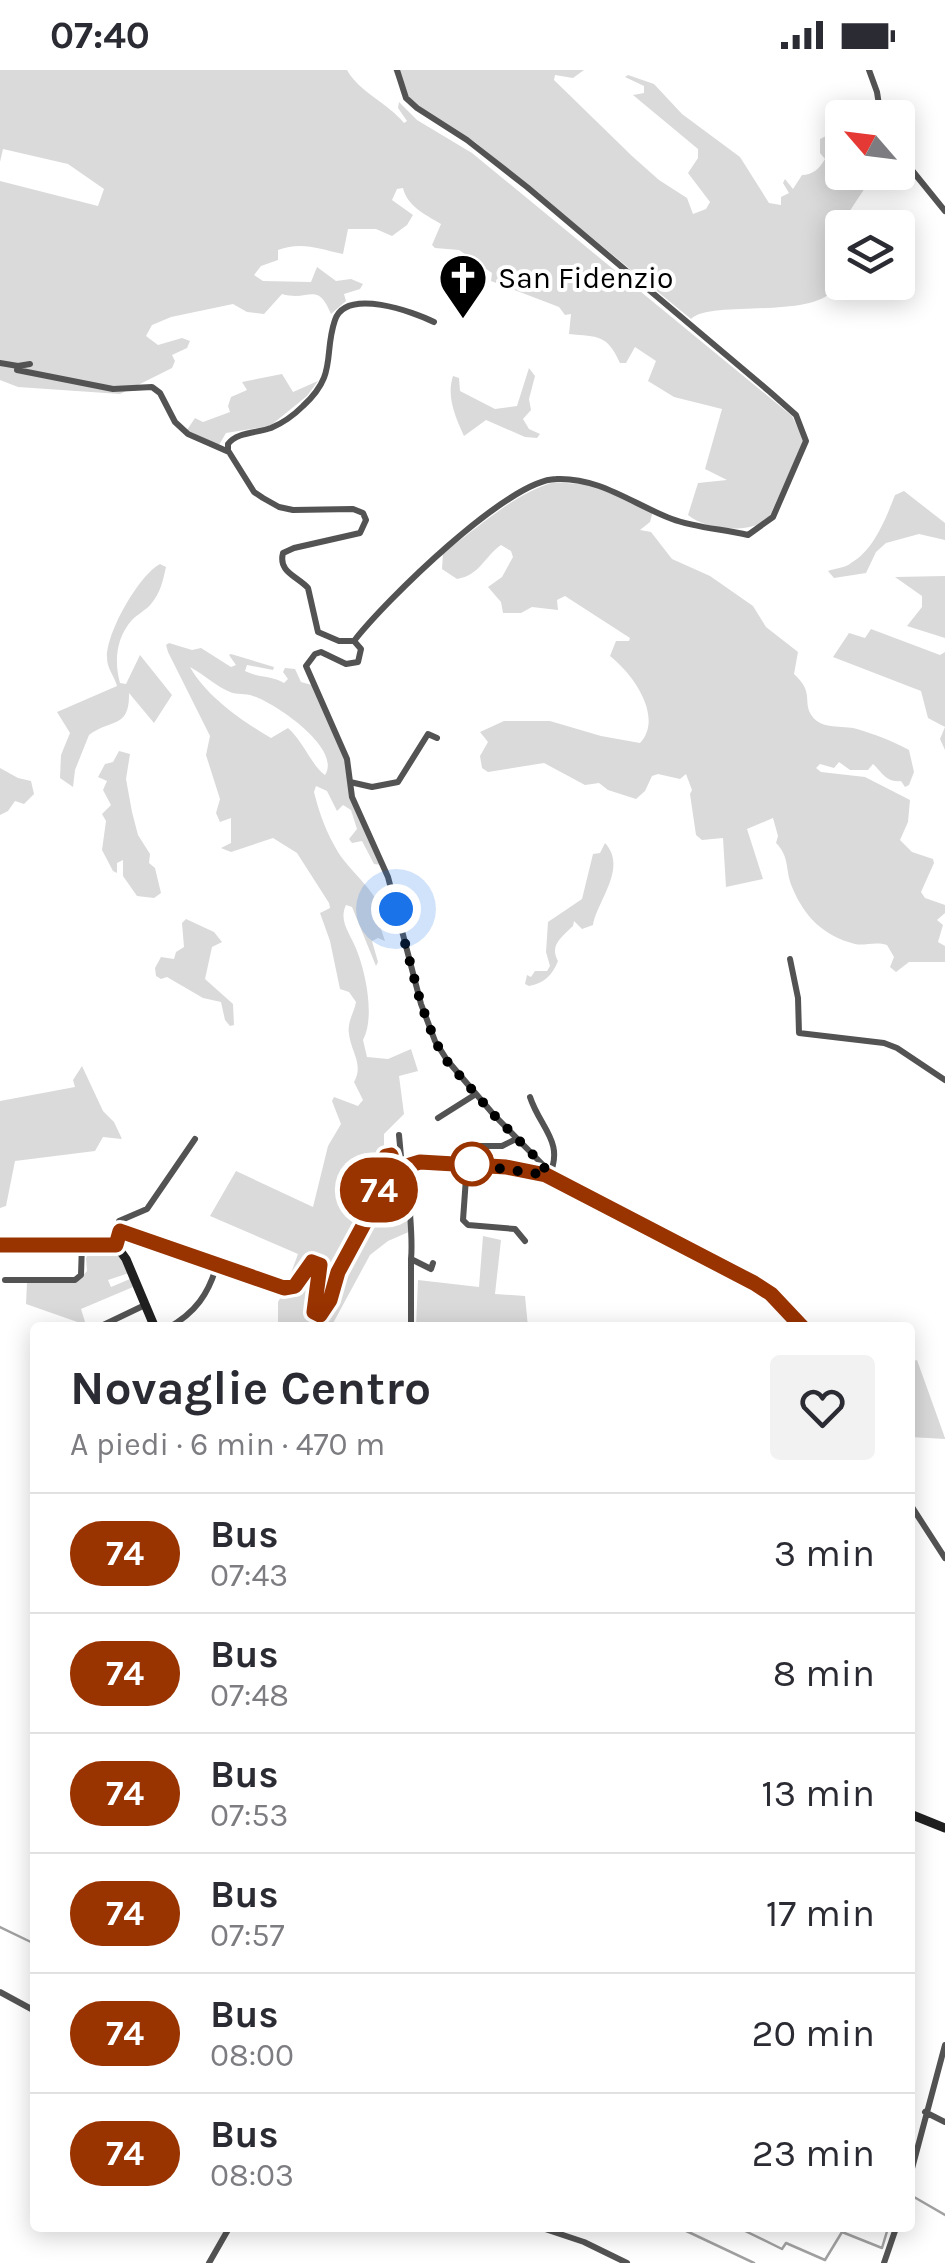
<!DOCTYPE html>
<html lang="it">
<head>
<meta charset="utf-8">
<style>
	:root { --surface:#fff; --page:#f2f2f3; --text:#2b2b33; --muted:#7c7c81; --line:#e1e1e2 }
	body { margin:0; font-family:Karla,sans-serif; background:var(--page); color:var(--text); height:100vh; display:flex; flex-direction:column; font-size:38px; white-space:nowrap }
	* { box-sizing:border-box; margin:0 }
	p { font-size:32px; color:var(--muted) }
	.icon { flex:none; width:55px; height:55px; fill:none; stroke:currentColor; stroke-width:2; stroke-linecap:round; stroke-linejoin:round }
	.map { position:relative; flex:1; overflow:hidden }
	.drawer { position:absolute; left:30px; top:1252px; width:885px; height:910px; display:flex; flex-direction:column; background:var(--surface); border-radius:10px; box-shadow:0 5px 25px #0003 }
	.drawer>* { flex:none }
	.badge { padding:0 20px; border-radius:32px; font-size:35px; line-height:65px }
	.needle { width:65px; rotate:298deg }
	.tools { position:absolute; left:825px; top:30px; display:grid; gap:20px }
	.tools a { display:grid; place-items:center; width:90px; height:90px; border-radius:10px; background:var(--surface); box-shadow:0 5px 25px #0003; font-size:50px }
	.you { position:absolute; width:50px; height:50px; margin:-25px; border:8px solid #fff; border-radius:50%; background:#1a73e8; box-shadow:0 0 0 15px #1a73e833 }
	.map>.badge { position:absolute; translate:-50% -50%; box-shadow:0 0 0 5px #fff }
	.round { display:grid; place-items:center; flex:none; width:105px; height:105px; border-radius:10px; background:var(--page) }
	.head { display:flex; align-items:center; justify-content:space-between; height:170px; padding:0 40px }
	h1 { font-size:48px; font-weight:700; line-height:75px }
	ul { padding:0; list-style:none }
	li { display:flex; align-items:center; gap:30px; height:120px; padding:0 40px; border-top:2px solid var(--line) }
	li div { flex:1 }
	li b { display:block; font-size:38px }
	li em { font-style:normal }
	li .badge { min-width:110px; font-weight:700; text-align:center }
	.status { display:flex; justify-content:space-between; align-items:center; height:70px; padding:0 50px; background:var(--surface); direction:ltr }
	.status svg { height:28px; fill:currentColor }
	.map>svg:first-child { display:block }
</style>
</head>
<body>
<div class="status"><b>07:40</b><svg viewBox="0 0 49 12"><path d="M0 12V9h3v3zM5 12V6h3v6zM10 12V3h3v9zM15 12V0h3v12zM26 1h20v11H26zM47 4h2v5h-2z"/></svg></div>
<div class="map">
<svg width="945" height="2193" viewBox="0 0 945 2193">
	<rect width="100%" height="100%" fill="#fff"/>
	<path fill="#dadada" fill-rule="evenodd" d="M0,0H347C359,22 388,33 404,53L407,51L398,38L399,32L417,50L472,83L792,346L804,370L768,450C747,463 708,461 688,445L698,413L727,410L705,399L722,339L674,327L648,311L656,291L635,277L626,293H620C607,264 598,267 569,264L571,244L565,245L559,237L491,211L492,203L459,180L435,178L432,175L441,154C426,145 407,136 403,118L397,119L392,130L413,145L407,155L392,166L376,159H348L343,184C320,179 301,171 278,180V190L261,196L254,205L263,211L311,212L317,197L336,211L351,209L363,214L360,219L344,224L346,231L331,244C317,210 310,232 282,224L264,244L247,242L233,234L171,247L152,255L146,266L158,275L182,268L190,271L187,278L172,285L175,291L172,298L120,324L18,317L0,310V111L98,136L104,119L68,94L3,79L0,92Z
		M393,0H584L573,8L555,5L554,10L632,86L659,110L687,128L693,144L706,139L710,132L688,103L698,88V79L633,25L644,23V16L625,7L628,5L654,14L682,44L740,87L769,133L781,135V127L789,123L783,113L785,109L793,119L802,105C813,105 820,98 825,89L820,83V69L842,58V102L863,103L868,113C859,128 846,144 840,160C831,182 850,197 833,220C811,249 710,230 691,249L475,72L420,39L404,24Z
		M529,298L535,306L529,329L531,340L523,349L529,359L540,364L537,368L525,367L486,350L464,366C456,348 446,327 453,306L459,308L460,321L495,339L517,336Z
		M282,304L293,322L318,311L307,326L270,356L226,363L219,375L187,360L195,348L203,352L230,342L228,336L231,327L247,320L242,312Z
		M554,412L590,415L653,441L650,452L640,460L651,462L672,489L710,506L753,536L766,557L798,582L794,604C815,623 802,632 812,646C822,660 842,655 857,659C874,664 893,671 909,680L914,702L909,715L905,717L901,711C886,713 881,701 873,694L868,700H850L839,692L834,698L820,694L816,698L821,702L865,707L910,730L908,752L900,770L912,782L933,789L934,793L921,822L925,828L945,835V843L937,850L943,855L938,872L945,876V892H909L896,902L890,897L894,887L887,875C875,871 865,876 855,874C823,866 804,846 792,817C785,800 790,787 776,773L778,766L773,748L747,759L763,809L726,817L723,768L702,770L696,765L690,724L692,720L686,704L680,709L658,704L652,706L645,721L636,729L608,720L599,713L585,715L544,693L488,702L482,698L480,686L488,672L480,662L504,651H550L601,666L640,673C664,647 633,604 610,586L616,571H629L630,568L565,526L557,530L558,540L532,537L521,543H503L501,532L488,517L502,507L513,487L511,481L501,475C484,487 480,505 457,509L442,499L443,483C478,458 513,424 554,412Z
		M904,421L945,453V470L919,464L886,473L876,482L866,503L834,508L828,501C836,498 845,498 851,493C874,480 886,448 895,425Z
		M160,494L166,497C163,510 161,522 151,534C146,540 138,544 132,550C116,568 114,591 120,613L126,614L140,585L172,625L154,653L129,623C130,659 110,649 89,665L75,700L73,717L60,708L61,685L70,663L57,642L117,616C115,607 107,599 107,588C106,563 139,505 160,494Z
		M945,506V568L907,556L922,537V526L895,507Z
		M871,559L940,585L945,582V680L940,669L945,657L928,648L921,621L833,587L849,563L865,568Z
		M169,573L192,580L201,578L231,597L236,595L229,585L231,584L274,597L273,600L247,595L245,601C259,608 271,605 284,613L288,609L283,602L285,598L295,599L301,612L312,615L344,687L352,724L382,795L374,794L362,771L352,773L349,769L357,759L351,740L343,735L337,741L327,721L316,716L314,722C319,743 327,764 338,782C353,806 385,826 384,857L381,859L385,871L378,868L372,871L378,892L376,896L352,837L346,835C338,852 351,864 357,881C366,904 375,948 363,970L367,987L388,989L411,979L418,1001L399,1006L404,1044L384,1064V1079L378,1085C372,1139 363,1150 335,1195L310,1189L298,1207L287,1214L298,1184L210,1146L236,1101L313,1137L328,1076L341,1054L332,1031L334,1027L358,1036L363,1030L354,1012C364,994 351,982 349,964C347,952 354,943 356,932L349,922L340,919L330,871L320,843L330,838L329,833L297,783L273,768L231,782L221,778L231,773V748L220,752L216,743L220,729L206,685L210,666L168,582L166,575ZM190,597C203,604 219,618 230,622C237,625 245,623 253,626C277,634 342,679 325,705C312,696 303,671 288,658L271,668C242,651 206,626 190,597Z
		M119,681L130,684L126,709L132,742L138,765L150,784L149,793L155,798L161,823L154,828L137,826L123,806V790L117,793V803L113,801L102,780L106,751L102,744L111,735L103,720L107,711L98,707L105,694L113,692Z
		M0,698L18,708L31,711L34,724L24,734L15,731L8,741L0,745Z
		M605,773C628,798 597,831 593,855L582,859L574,851L573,856C562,867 549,875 558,891C552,906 544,913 529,916L525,914L527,905L531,907L535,901H547L550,896L546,882L548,852L582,829L593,784L600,783Z
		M186,849L214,862L222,872L212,877L205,909L233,934L234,955L230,956L225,950L221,932L203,928L167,907L161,909L156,906L155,898L161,887L174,889L176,882L184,877L182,853Z
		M82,996L103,1041L114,1052L122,1069L103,1067L95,1081L15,1091L6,1136L0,1138V1031L75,1017L73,1010Z
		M393,1110L403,1124L415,1123L411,1161L388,1171L370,1185L331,1257L278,1258V1232L285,1220L298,1215L308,1217V1241L316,1245L323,1242L336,1206L376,1141L383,1111Z
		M483,1166L501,1170L495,1224L525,1226L528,1257H416L418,1210L479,1217Z
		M97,1181L120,1184L129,1203L108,1210L111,1217L130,1209L133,1217L81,1239L86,1255L26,1234L27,1212H77L87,1201L86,1188L89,1182Z
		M917,1290L945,1368V1369L910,1367V1292Z"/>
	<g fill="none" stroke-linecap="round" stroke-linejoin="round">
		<path stroke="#a1a1a1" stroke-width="2.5" d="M0,1857L35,1874
			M914,2127L945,2145
			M680,2158L754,2193
			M739,2158L782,2179L786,2173L825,2190L842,2162L882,2178L888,2158"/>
		<path stroke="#535353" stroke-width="6" d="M869,0L877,22L881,48
			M898,83L945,141
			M898,94L909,105
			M0,293L18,296
			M30,294L18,296L17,300L113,319L152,317L160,323L175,352L188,364L229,382L254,422L263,428L279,437L293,440L353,439L363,443L366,450L360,463L294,478L283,483C278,502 297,506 308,518L318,562L339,571H354
			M228,381V374C237,362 257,363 271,358C283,353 294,345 303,336C338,304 323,285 335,250C346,217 414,242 434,252
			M354,571C385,531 508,410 556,409C600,407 634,435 672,449C696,458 723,459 748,465L773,447L806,371L796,345L770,322L527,117L467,70L417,38L406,28L397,0
			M354,571L361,579L358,592L346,594L321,582L315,584L306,596L347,689L352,727L388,807L421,934L435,971L447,990L494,1045L544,1096L546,1105
			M350,712L372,717L398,712L428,664L437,668
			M790,889L798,928L799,963L884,973L897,978L945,1010
			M530,1027C540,1058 565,1072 549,1106
			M438,1048L476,1024
			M399,1065L402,1097L408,1101
			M480,1076H502L516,1069
			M467,1094L463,1150L468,1155L515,1159L525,1171
			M120,1161L284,1217C301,1216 305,1207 312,1192L319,1195L315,1242L320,1245L330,1230L337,1202L377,1130L386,1086L391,1085L400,1119L409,1120
			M116,1175L119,1151L147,1139L195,1069
			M411,1189C414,1160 405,1118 410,1095L420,1092L467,1094L546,1105L754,1213L771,1224L803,1258
			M5,1210H75L81,1205L82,1174
			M97,1258L145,1235
			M168,1258C195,1243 209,1224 217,1194
			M411,1258V1189L431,1199L433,1193
			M910,1434L945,1488
			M0,1922L35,1941
			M925,2042L945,2052
			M910,2106L945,1975
			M542,2158L584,2172L627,2193
			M209,2193L229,2158
			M884,2193L896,2158"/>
		<path stroke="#202020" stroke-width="9" d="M0,1175H116L126,1189L155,1258
			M910,1744L945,1758"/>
	</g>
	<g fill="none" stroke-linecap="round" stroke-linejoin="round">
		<g stroke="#fff" stroke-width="22">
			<path id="line" d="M0,1175H116L120,1161L284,1218L295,1216L312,1192L320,1195L314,1242L320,1245L330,1230L338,1202L377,1130L386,1086L391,1085L400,1119L406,1121L410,1115V1095L420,1092L506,1097L546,1105L754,1213L771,1224L803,1258"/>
		</g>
		<use href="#line" stroke="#930" stroke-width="15"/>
		<path stroke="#000" stroke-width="10" stroke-dasharray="0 18" d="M396,839L421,934L435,971L446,990L494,1045L544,1096L546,1105L467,1094H472"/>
	</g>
	<defs>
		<g id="church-pin" transform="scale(2.5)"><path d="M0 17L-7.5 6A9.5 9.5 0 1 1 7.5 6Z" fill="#000" stroke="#fff"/><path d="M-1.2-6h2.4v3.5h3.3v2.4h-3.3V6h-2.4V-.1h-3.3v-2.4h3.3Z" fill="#fff"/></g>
	</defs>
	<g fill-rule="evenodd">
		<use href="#church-pin" x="463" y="208"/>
	</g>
	<circle fill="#fff" stroke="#930" stroke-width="5" cx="472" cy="1094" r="20"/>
	<g text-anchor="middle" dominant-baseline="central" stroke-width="8" stroke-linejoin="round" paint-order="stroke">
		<g font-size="30" fill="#000" stroke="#fff" text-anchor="start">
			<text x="498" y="208">San Fidenzio</text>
		</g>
	</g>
</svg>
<div class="tools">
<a><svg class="needle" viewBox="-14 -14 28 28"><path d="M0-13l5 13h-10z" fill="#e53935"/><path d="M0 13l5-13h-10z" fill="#7c7c81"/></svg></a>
<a><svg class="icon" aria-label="layers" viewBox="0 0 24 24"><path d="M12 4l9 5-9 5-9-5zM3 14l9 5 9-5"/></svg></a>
</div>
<div class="you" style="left:396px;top:839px"></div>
<b class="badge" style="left:379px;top:1120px;background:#930;color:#fff">74</b>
<section class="drawer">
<div class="head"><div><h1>Novaglie Centro</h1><p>A piedi · 6 min · 470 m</p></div><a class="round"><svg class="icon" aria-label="heart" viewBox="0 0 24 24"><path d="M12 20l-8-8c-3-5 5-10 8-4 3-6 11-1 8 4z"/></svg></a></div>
<ul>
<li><span class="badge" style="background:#930;color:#fff">74</span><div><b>Bus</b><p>07:43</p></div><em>3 min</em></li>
<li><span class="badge" style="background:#930;color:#fff">74</span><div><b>Bus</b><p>07:48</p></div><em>8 min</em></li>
<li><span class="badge" style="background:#930;color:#fff">74</span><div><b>Bus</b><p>07:53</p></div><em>13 min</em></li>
<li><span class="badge" style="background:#930;color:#fff">74</span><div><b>Bus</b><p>07:57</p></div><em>17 min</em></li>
<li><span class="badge" style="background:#930;color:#fff">74</span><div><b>Bus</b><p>08:00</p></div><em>20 min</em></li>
<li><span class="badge" style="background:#930;color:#fff">74</span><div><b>Bus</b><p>08:03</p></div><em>23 min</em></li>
</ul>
</section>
</div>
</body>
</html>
